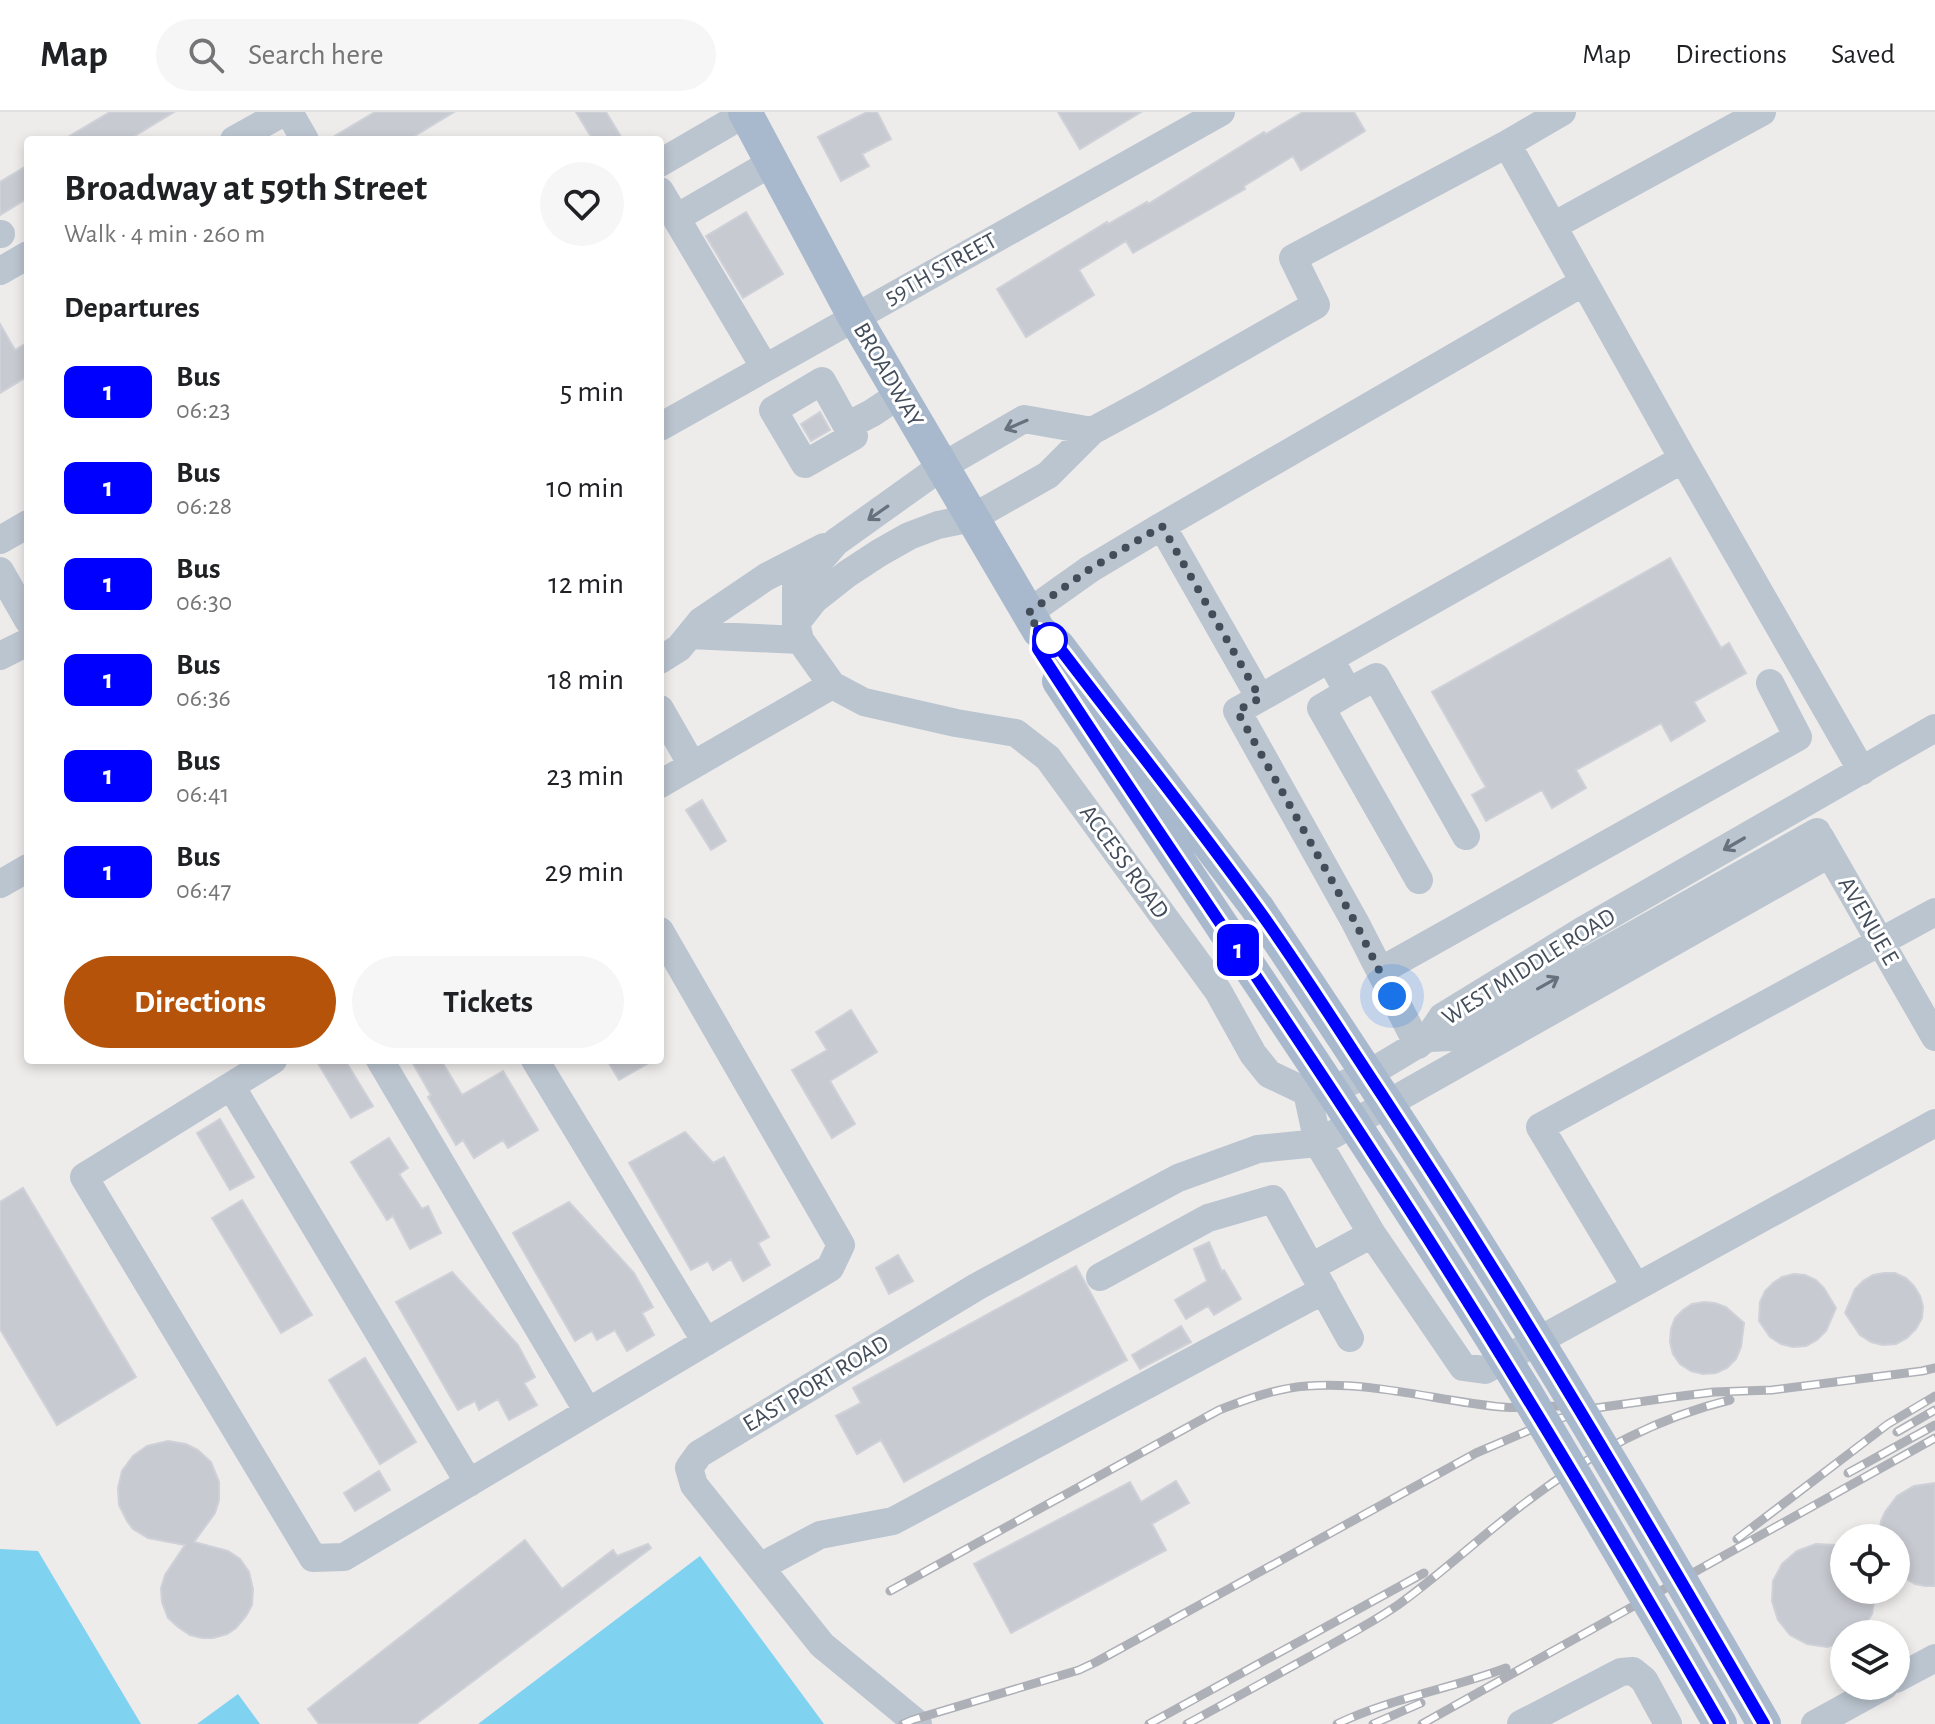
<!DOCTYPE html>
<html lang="en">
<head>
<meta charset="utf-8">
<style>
	:root { --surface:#fff; --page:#f6f6f6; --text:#202124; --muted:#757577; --line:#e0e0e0; --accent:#b45309 }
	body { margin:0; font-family:"Alegreya Sans",sans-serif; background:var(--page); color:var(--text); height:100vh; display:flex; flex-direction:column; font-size:30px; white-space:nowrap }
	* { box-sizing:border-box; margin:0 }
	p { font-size:26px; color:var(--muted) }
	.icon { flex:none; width:44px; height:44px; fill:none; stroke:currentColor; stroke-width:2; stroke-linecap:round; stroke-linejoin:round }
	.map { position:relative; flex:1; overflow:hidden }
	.side { position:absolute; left:24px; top:24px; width:640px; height:928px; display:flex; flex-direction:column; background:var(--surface); border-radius:8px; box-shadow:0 4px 12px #0003 }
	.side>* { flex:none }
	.badge { padding:0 16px; border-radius:12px; font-size:28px; line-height:52px }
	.tools { position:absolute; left:1830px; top:1412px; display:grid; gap:16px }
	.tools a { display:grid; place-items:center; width:80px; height:80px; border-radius:50%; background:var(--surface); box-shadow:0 4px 12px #0003; font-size:40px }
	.you { position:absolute; width:40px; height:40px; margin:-20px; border:6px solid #fff; border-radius:50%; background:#1a73e8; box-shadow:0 0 0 12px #1a73e833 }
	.map>.badge { position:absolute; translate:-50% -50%; box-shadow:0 0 0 4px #fff }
	h2 { padding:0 40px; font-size:30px; line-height:72px }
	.round { display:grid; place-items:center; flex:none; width:84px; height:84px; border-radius:42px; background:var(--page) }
	.overview { display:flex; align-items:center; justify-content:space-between; height:136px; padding:0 40px }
	h1 { font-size:38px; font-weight:700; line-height:60px }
	.cta { display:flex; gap:16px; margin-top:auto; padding:16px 40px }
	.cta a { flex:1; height:92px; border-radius:48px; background:var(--accent); color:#fff; font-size:32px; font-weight:700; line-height:92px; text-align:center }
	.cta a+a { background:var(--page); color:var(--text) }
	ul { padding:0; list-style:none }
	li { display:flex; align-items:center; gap:24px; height:96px; padding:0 40px }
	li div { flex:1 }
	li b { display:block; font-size:30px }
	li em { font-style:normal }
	li .badge { min-width:88px; font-weight:700; text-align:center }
	header { display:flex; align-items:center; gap:48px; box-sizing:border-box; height:112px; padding:0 40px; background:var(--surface); border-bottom:2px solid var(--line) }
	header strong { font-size:38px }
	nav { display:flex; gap:44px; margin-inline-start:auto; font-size:28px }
	.search { width:560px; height:72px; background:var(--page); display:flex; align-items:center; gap:20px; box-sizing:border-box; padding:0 28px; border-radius:44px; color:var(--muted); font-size:30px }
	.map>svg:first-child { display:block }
</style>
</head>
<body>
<header>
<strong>Map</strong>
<div class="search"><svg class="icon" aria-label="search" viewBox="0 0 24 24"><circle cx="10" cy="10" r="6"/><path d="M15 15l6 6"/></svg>Search here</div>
<nav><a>Map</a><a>Directions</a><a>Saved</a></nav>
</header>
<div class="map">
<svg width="1935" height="1612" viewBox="0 0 1935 1612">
	<rect width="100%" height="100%" fill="#eeebeb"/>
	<path fill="#7fd2f0" d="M0,1437L38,1439L141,1612H0Z
		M700,1444L824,1612H478Z
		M238,1582L260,1612H197Z"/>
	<path fill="#c8cad1" stroke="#cfd1d8" stroke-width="2" d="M110,0H174L128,28H63Z
		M375,0H454L408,28H328Z
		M576,0H606L623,28H593Z
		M867,0H877L891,27L862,42L869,54L841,69L818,25Z
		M1058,0H1141L1080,37Z
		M1303,0H1354L1365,19L1301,58L1293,44L1244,74L1245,77L1133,141L1126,129L1079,158L1094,183L1026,225L997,177L1107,110L1108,112L1147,90L1148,92L1264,20L1266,22Z
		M28,53V86L0,103V70Z
		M746,100L783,162L743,186L706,124Z
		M0,212L15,238L28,230V264L0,281Z
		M820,300L830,318L811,329L801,312Z
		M1670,446L1721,536L1729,531L1746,561L1694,590L1705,609L1671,629L1661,611L1576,658L1586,676L1552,696L1542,678L1486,709L1472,683L1486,675L1432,580Z
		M702,688L726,729L711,738L686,698Z
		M851,898L877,940L830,969L855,1012L832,1026L792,958L827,938L816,920Z
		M316,948H345L373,994L351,1006Z
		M411,948H441L462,983L503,959L538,1018L508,1036L503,1028L474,1046L463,1028L456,1033L428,985L431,983Z
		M607,948H654L619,968Z
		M220,1007L254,1065L230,1078L197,1021Z
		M685,1020L713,1051L724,1045L769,1125L758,1131L770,1153L743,1169L731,1147L713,1158L708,1149L691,1158L629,1051Z
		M389,1026L408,1056L399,1062L422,1097L428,1094L441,1121L410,1137L393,1104L387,1108L351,1050Z
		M23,1076L136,1265L57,1313L0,1217V1090Z
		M242,1088L312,1203L281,1221L212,1106Z
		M569,1090L634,1161L653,1195L642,1201L654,1223L627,1239L615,1218L597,1228L592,1219L575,1229L513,1121Z
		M1209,1130L1222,1160L1224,1158L1241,1187L1214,1203L1208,1194L1186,1207L1175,1188L1207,1169L1194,1137Z
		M898,1143L913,1169L889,1182L876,1156Z
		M1076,1154L1127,1248L904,1370L881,1328L857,1342L836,1304L861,1291L853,1276Z
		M452,1160L518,1233L535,1265L524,1271L537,1293L509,1308L498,1287L479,1298L475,1289L458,1298L396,1190Z
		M1884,1161H1895L1906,1166L1914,1174L1920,1184L1923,1194L1922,1206L1916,1217L1907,1226L1896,1232L1883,1233L1871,1230L1860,1223L1845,1201L1855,1177L1863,1169L1873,1163Z
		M1794,1162L1805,1163L1816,1168L1824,1176L1836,1196L1826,1219L1817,1228L1806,1234L1793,1235L1781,1232L1770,1225L1759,1209L1760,1190L1765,1179L1773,1171L1782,1165Z
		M1704,1190L1715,1191L1726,1195L1744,1211L1741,1235L1736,1247L1727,1256L1716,1261L1703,1262L1691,1259L1680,1252L1673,1242L1670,1230L1671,1217L1675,1206L1683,1198L1692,1192Z
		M1181,1214L1191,1230L1140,1257L1132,1243Z
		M365,1246L416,1330L380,1352L329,1268Z
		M168,1329L186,1332L198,1338L211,1350L219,1370V1388L215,1401L194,1430L228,1439L240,1447L249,1460L253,1477L252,1493L246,1504L236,1516L227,1522L213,1526H202L190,1523L178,1515L168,1506L162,1490L161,1476L165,1463L185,1433L148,1426L133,1417L127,1409L119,1393L118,1376L122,1359L133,1344L147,1334Z
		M379,1359L390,1378L355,1399L344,1381Z
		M1176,1369L1189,1391L1152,1412L1166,1438L1011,1521L974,1452L1130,1370L1141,1390Z
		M1935,1371V1474H1925L1915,1472L1896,1461V1426H1879L1881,1409L1885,1400L1897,1384L1914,1374Z
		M525,1428L562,1477L613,1438L617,1444L648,1432L651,1436L416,1612H319L308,1597Z
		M1816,1432L1835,1433L1844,1436V1478H1876L1872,1502L1862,1518L1857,1522H1844V1530L1827,1535L1807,1532L1790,1523L1778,1508L1772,1489L1773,1469L1782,1452L1797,1439Z"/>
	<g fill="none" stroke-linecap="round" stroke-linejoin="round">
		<path stroke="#bbc5cf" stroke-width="28" d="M289,0L305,28
			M1562,0L1507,32L1683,347
			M234,28L284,0
			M660,51L748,0
			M660,79L765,256
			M676,106L771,51
			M1553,114L1762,0
			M0,122H1
			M0,159L28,143
			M847,314L854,324L805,352L773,298L822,269L847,314L872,301L899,283
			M660,315L1221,0
			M1092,319L1024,307L941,355L836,430L796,476V511L800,528L832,573L864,590L956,611L1016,621L1048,646L1218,879L1253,942L1269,962L1307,980L1341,974L1375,958L1428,926L1442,905L1582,819L1935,616
			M1162,414L1584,170
			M0,428L28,412
			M0,459L28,508
			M1028,501L1090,457L1162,414L1260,586
			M796,511L814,488L847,462L879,441L909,424L938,413L972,406L1048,363L1092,319L1153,286L1316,193L1293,146L1507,32
			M690,523L800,528
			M0,544L28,530
			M1330,547L1348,580L1376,565L1466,724
			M660,548L679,536L701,509L766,465L824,435
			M1348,580L1321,596L1419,768
			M660,597L692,653
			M660,672L832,573
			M1820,725L1935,925
			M0,772L28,756
			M1380,859L1798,625L1770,571
			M1428,926L1452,925L1817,720
			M1418,933L1355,810L1237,599L1683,347L1862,659
			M273,948L84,1065L313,1446L344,1445L830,1156L841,1133L660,819
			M380,948L588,1300
			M535,948L706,1230
			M231,974L469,1371
			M1307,980L1318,1031L1829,742
			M1311,1155L1372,1122L1463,1255L1485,1258L1935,1011
			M1100,1165L1208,1106L1273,1087L1350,1226
			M1636,1175L1540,1015L1935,800
			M760,1455L820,1423L893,1409L1324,1178
			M1896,1567L1935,1546
			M918,1612L822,1533L694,1373L689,1356L699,1342L978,1174L1178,1066L1258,1037L1318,1031L1372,1122
			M1521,1612L1621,1560L1633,1559L1644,1568L1668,1612
			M1815,1612L1884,1574"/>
		<path stroke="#a9b9cd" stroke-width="34" d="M745,0L855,206L1039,519L1058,534L1258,797
			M1059,569L1224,817"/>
		<g stroke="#adb0b6" stroke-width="9">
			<path id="rail" d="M1897,1320L1935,1298
				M1848,1361L1935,1313
				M1737,1427L1888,1312L1935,1284
				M890,1479L1219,1298C1247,1287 1277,1276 1307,1274C1373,1269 1437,1289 1502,1295C1528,1297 1556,1294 1582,1292
				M903,1612L912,1608L1079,1558L1096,1550L1476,1341L1551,1309L1596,1296L1674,1285L1714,1280L1772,1278L1922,1259L1935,1256
				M1149,1612L1424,1461
				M1187,1612C1228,1590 1269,1567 1309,1545C1339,1528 1370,1512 1398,1493C1434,1467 1467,1437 1502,1409C1568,1355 1646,1308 1730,1288
				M1337,1612C1391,1586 1450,1577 1506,1556
				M1373,1612L1421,1591
				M1422,1612L1935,1326"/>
		</g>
		<use href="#rail" stroke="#fff" stroke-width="6" stroke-dasharray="18" stroke-linecap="butt"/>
		<path stroke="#a9b9cd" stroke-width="34" d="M1258,797C1335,912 1411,1026 1484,1143C1581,1297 1673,1454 1764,1612
			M1224,817C1326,969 1428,1122 1524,1278C1590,1389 1656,1500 1720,1612"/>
	</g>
	<defs><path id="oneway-shaft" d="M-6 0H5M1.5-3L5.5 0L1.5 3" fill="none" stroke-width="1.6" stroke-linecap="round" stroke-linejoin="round" transform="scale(2)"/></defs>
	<g stroke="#67717d">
		<use href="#oneway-shaft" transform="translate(1016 313) rotate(157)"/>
		<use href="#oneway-shaft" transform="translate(878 401) rotate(145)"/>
		<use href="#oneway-shaft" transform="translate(1734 732) rotate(150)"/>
		<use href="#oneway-shaft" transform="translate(1548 871) rotate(-29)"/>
	</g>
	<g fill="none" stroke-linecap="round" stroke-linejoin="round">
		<g stroke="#fff" stroke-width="18">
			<path id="line" d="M1720,1612C1610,1421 1498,1233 1378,1049C1267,877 1149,709 1038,537L1039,519L1058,534C1125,622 1194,708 1258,797C1302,858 1342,923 1384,986C1518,1190 1642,1401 1764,1612"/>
		</g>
		<use href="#line" stroke="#00f" stroke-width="12"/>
		<path stroke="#434d5a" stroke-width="8" stroke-dasharray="0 14.4" d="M1050,528L1058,534L1039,519L1028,501L1090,457L1162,414L1260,586L1237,599L1355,810L1392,884"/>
	</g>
	<circle fill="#fff" stroke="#00f" stroke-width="4" cx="1050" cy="528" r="16"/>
	<g text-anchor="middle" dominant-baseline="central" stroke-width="6" stroke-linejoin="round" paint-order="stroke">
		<g font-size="24" fill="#434d5a" stroke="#fff">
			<text transform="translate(941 157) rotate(-29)">59TH STREET</text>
			<text transform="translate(888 263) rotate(60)">BROADWAY</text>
			<text transform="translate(1124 750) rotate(54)">ACCESS ROAD</text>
			<text transform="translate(1868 809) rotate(60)">AVENUE E</text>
			<text transform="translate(1529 855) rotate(-32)">WEST MIDDLE ROAD</text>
			<text transform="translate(816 1272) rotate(-31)">EAST PORT ROAD</text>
		</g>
	</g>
</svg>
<div class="tools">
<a><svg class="icon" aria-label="locate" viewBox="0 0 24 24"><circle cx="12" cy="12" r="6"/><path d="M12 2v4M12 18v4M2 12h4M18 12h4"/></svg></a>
<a><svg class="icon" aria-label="layers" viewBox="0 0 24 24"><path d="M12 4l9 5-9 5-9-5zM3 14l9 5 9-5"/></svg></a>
</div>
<div class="you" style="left:1392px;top:884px"></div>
<b class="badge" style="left:1238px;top:838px;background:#00f;color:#fff">1</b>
<section class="side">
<div class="overview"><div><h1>Broadway at 59th Street</h1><p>Walk · 4 min · 260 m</p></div><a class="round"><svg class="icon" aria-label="heart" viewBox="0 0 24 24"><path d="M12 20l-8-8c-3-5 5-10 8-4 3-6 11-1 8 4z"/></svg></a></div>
<h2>Departures</h2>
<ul>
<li><span class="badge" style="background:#00f;color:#fff">1</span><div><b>Bus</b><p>06:23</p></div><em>5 min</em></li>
<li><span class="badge" style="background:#00f;color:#fff">1</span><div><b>Bus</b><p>06:28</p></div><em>10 min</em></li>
<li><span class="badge" style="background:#00f;color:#fff">1</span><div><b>Bus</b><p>06:30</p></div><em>12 min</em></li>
<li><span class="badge" style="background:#00f;color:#fff">1</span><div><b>Bus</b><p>06:36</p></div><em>18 min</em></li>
<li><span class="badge" style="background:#00f;color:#fff">1</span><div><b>Bus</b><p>06:41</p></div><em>23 min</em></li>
<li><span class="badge" style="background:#00f;color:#fff">1</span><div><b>Bus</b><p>06:47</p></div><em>29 min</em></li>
</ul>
<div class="cta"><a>Directions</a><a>Tickets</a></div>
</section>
</div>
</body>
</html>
